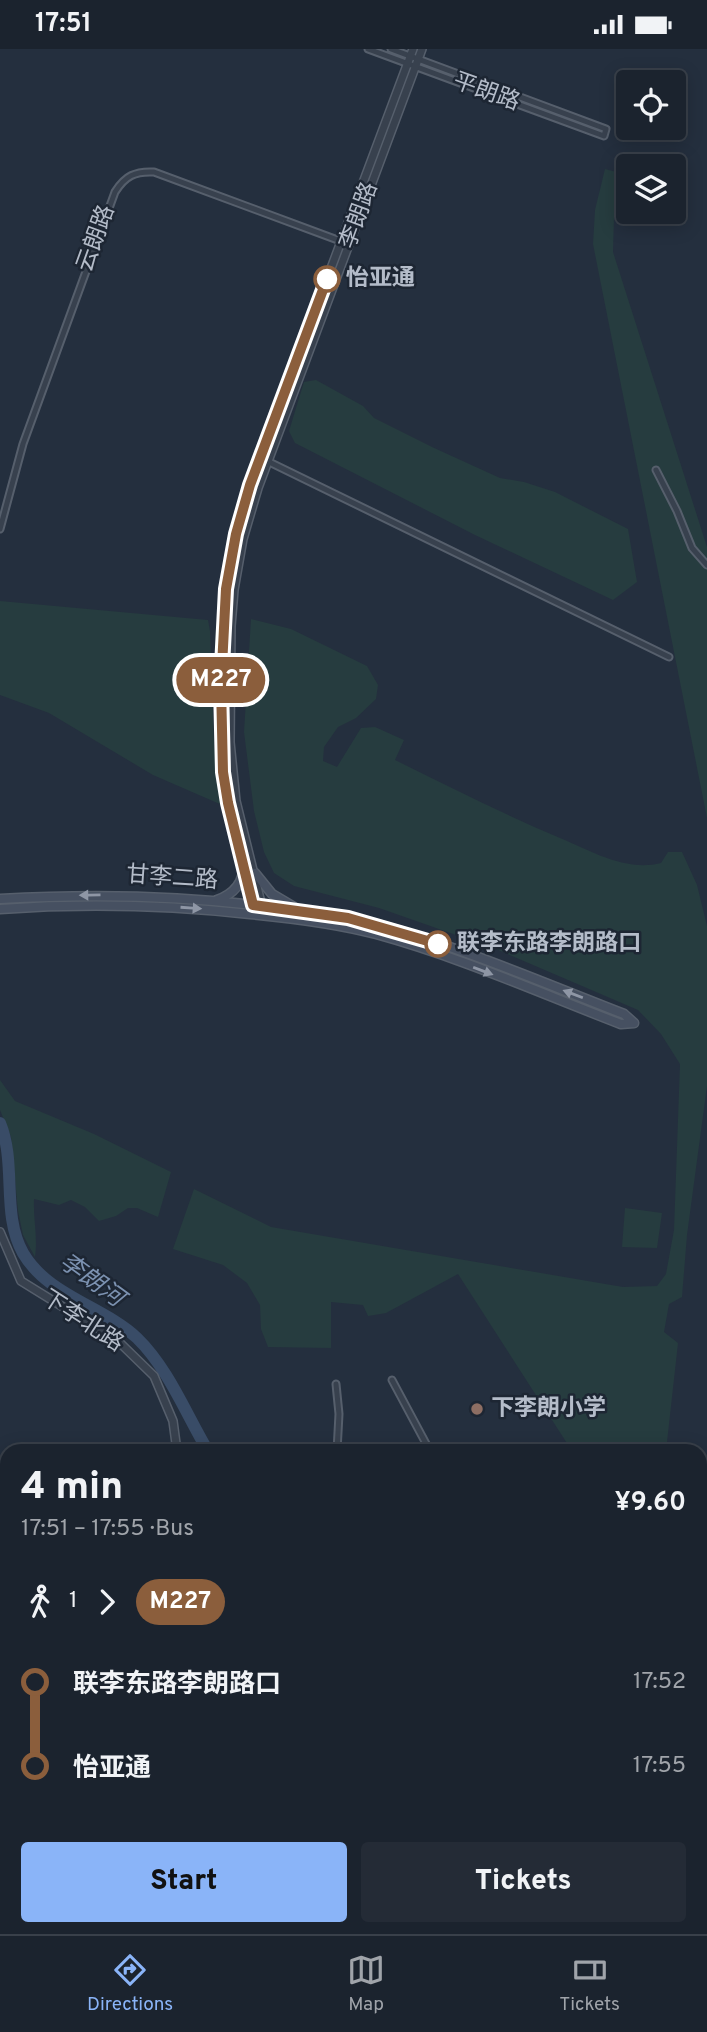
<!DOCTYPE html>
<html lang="en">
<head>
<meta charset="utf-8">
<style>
	:root { --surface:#1b232e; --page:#242b36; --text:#f1f3f6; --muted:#a0a4aa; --line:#39404a; --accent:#8ab4f8 }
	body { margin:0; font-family:Overpass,"Noto Sans SC",sans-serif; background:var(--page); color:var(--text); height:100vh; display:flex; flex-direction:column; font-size:26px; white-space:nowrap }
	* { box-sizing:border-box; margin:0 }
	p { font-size:23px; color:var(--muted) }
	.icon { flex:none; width:38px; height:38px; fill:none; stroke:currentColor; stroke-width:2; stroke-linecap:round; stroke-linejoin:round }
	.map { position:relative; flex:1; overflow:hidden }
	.panel { position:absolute; left:0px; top:1395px; width:707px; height:492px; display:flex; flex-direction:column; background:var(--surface); border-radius:21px 21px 0 0; box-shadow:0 4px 18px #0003,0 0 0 2px var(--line) }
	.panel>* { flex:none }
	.badge { padding:0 14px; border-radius:23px; font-size:24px; line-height:46px }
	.tools { position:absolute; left:616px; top:21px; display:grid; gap:14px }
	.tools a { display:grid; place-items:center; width:70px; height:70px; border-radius:7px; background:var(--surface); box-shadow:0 4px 18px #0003,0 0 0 2px var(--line); font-size:35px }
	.map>.badge { position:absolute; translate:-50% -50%; box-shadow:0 0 0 4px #fff }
	.legs { display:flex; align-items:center; gap:10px; height:77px; padding:0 21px; font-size:23px }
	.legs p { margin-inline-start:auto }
	.overview { display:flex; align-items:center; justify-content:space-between; height:119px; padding:0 21px }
	h1 { font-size:38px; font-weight:800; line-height:52px }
	.button { display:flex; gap:14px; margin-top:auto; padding:14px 21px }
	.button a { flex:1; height:80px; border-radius:7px; background:var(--accent); color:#111; font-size:28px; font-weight:800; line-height:80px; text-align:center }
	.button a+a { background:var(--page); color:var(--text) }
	ul { padding:0 21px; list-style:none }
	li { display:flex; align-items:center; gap:24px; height:84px; font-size:26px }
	li i { display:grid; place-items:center; width:10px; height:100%; margin:0 9px; background:currentColor }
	li i::after { content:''; width:18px; height:18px; margin:-9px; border:5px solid; border-radius:50%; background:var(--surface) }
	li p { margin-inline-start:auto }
	li:first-child i { background:linear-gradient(#0000 50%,currentColor 0) }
	li:last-child i { background:linear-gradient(currentColor 50%,#0000 0) }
	.status { display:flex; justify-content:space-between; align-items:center; height:49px; padding:0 35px; background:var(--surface); direction:ltr }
	.status svg { height:19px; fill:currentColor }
	.dock { display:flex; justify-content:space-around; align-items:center; height:98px; border-top:2px solid var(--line); background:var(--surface); font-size:19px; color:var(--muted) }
	.dock a { display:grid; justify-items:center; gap:4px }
	.dock .selected { color:var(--accent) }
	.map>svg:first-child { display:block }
</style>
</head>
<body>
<div class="status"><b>17:51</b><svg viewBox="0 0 49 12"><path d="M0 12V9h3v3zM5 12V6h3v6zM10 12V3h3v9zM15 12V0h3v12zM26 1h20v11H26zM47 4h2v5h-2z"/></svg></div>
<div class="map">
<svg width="707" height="1885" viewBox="0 0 707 1885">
	<rect width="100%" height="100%" fill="#242f3e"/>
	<path fill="#263c3f" d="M605,120L624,125L614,169L613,203L707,498V769L593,195L595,161Z
		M316,331L363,357L374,369L432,398L500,429L524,433L555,443L628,480L637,533L613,551L475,486L295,394L289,382L304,333Z
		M0,552L208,571L210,582L214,695L222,756L153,726L49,664L0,646Z
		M251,570L291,580L367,617L378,636L376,650L356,669L338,678L324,698L323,712L337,718L361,679L375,678L404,691L395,711C450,738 503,765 560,789C591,802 626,823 661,814L668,803H682L697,836L707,877V1037L687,1186L682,1248L669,1255L664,1283L678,1294L666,1402H572L458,1225L386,1264L368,1267L363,1256L331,1253V1299L268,1298L261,1280L260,1256L247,1234L223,1216L173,1200L194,1140L271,1178L623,1238L657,1237L666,1225L674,1181L680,1015L661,985L638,961L496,900L379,859L294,837L274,824L264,803L254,762L244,683Z
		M0,1031L15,1052L94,1085L171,1123L158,1168L137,1159H128L116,1167L99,1172L85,1158L71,1151L59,1156L34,1150C33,1171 38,1187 35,1208L23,1186L18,1162L11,1088L0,1061Z
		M625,1159L662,1164L657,1199L622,1198Z
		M700,1579L707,1580V1745L704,1729L706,1673Z
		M0,1787L7,1797V1853L0,1846Z
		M362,1880H479L480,1885H364Z
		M633,1880H694L692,1885H621Z"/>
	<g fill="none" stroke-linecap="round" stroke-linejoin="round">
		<path stroke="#394c67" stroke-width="2" d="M0,1473L7,1480"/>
		<path stroke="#394c67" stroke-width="12" d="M0,1074C17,1115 1,1165 23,1204C48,1247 103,1257 137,1289C168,1319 186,1365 208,1402
			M381,1882L384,1885"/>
		<g stroke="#565f6c" stroke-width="9">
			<path id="minor" d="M368,0L604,87L606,80L391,0
				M261,409L669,608
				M656,421L677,462L692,499L707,516
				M0,480L23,395L115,143C125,127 135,122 154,123L343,193
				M392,1331L430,1402
				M336,1335L339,1365L337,1402
				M652,1880L653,1885"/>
		</g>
		<g stroke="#565f6c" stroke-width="10">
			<path id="tertiary" d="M254,859C245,803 223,751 221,693C219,634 219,572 230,514C242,444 272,379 296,313C335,209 374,104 413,0
				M263,862L236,752L230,693L231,577L234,541L243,490L258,439L422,0
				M0,1183L21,1232L118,1292L154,1327L173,1372L177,1402"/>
		</g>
		<g stroke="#565f6c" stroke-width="11">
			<path id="secondary" d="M255,824L272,845L294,858
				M0,850C86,845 169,846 254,856C296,861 339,866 380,876C463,899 544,934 624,965L634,974
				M217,851C234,845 244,833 244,815
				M0,860C84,854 167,856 250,865C292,869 335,874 376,885C460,908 540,944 621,975L634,974
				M81,1885L83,1880
				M90,1885L92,1880"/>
		</g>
		<g stroke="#434c59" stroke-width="13">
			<path id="motorway" d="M0,1866L7,1873
				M14,1880L19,1885"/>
		</g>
		<use href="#minor" stroke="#38414e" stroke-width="5"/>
		<use href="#tertiary" stroke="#38414e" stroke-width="7"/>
		<use href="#secondary" stroke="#465061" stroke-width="8"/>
		<use href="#motorway" stroke="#746855" stroke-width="10"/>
		<path stroke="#5a6575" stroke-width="2" stroke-dasharray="7 7" stroke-linecap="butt" d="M700,1874L707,1856
			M585,1885L596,1880
			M607,1885L618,1880"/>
	</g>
	<defs><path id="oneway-solid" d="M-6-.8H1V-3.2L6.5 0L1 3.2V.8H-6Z" transform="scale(1.75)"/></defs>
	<g fill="#8e96a5">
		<use href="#oneway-solid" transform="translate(90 846) rotate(179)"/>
		<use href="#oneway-solid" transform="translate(191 859) rotate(4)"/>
		<use href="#oneway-solid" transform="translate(483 922) rotate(21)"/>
		<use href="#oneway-solid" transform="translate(573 945) rotate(-159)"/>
	</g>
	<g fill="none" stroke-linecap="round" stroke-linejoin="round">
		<g stroke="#fff" stroke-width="16">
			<path id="line-1" d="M327,230L250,436L236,485L226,540L221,637L223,723L228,754L253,856L348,869L438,895"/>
		</g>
		<use href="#line-1" stroke="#8b5e3c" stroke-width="10"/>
	</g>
	<g fill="#fff" stroke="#8b5e3c" stroke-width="3.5">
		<circle cx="327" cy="230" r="12"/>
		<circle cx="438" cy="895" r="12"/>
	</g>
	<circle fill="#8d6e63" stroke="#1d2633" stroke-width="2.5" cx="477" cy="1360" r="7"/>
	<g text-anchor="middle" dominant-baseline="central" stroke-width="5" stroke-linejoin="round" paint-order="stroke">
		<g font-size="23" fill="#b4bcc9" stroke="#1d2633">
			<text transform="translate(486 44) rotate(20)">平朗路</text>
			<text transform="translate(360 167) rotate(-70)">李朗路</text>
			<text transform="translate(97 190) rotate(-70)">云朗路</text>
			<text transform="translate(172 830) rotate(4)">甘李二路</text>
			<text transform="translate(82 1273) rotate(33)">下李北路</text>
		</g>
		<g font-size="23" font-weight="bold" fill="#b4bcc9" stroke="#1d2633" text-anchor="start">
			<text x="346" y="230">怡亚通</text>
			<text x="457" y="895">联李东路李朗路口</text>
		</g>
		<g font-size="23" font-weight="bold" fill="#b4bcc9" stroke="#1d2633" text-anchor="start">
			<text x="491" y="1360">下李朗小学</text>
		</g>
		<g font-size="24" font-style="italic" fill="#7c92b1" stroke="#1d2633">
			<text transform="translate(91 1232) rotate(36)">李朗河</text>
		</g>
	</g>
</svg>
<div class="tools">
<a><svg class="icon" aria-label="locate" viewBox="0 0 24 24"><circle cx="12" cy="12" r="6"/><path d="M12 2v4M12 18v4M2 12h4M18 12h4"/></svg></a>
<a><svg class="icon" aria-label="layers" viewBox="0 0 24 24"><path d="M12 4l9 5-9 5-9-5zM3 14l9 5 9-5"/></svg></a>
</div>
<b class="badge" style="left:221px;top:631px;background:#8b5e3c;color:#fff">M227</b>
<section class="panel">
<div class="overview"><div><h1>4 min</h1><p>17:51 – 17:55 · Bus</p></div><b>¥9.60</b></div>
<div class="legs"><svg class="icon" aria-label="walk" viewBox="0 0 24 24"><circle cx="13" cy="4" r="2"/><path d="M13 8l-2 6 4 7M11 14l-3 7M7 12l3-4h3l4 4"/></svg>1<svg class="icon" aria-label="forward" viewBox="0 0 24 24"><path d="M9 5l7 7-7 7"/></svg><b class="badge" style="background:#8b5e3c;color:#fff">M227</b></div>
<ul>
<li><i style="color:#8b5e3c"></i><b>联李东路李朗路口</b><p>17:52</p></li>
<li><i style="color:#8b5e3c"></i><b>怡亚通</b><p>17:55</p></li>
</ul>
<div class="button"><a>Start</a><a>Tickets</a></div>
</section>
</div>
<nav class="dock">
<a class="selected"><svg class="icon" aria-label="directions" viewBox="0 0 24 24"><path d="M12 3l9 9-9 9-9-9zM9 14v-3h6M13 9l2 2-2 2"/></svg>Directions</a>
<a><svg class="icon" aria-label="map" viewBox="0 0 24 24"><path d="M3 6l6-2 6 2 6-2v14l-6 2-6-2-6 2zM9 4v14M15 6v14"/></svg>Map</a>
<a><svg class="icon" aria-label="tickets" viewBox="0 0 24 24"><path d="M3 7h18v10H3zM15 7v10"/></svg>Tickets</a>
</nav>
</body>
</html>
